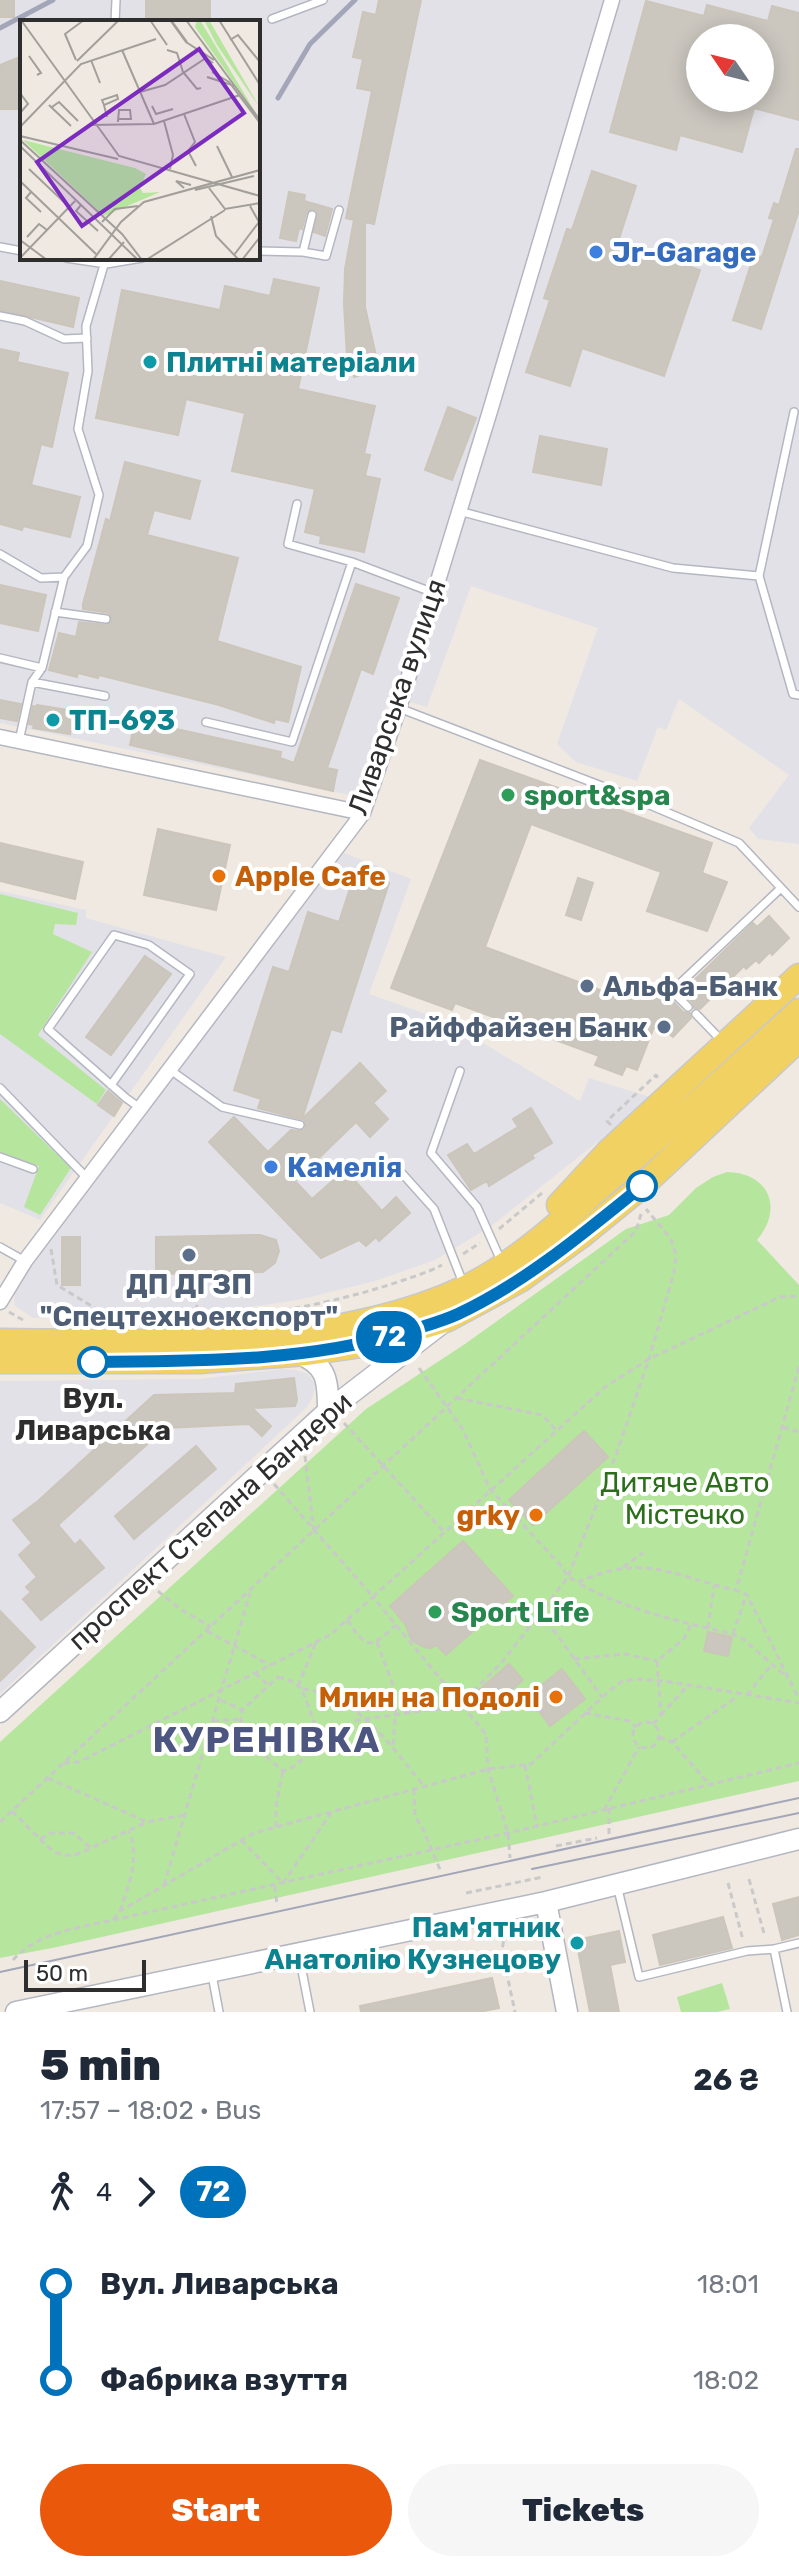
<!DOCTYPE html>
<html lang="en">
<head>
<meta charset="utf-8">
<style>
	:root { --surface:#fff; --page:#f6f6f7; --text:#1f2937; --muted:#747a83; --accent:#ea580c }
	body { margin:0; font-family:Rubik,sans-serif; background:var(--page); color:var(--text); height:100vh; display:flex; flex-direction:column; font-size:30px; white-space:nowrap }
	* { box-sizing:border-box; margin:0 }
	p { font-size:26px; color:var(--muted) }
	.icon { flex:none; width:44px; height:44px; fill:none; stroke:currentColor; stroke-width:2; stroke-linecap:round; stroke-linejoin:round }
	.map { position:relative; height:2012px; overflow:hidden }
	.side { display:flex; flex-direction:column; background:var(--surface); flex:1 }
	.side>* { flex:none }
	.badge { padding:0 16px; border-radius:26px; font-size:28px; line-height:52px }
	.needle { width:52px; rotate:305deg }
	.controls { position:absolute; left:686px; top:24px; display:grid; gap:16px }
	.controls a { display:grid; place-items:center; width:88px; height:88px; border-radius:50%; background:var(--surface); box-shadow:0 4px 20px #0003; font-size:40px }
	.scale { position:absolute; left:24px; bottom:20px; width:122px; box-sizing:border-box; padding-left:8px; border:4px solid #2e2e2e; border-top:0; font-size:22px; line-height:28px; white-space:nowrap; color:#2e2e2e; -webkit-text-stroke:6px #fff; paint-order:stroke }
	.map>.badge { position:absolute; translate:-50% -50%; box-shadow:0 0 0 4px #fff }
	.legs { display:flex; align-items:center; gap:12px; height:88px; padding:0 40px; font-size:26px }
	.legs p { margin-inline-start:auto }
	.headline { display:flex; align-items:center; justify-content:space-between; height:136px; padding:0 40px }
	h1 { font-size:44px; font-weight:800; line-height:60px }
	.action { display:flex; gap:16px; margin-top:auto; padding:16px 40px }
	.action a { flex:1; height:92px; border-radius:48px; background:var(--accent); color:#fff; font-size:32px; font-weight:800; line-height:92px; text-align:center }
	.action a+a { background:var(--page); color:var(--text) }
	ul { padding:0 40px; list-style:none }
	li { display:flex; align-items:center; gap:28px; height:96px; font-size:30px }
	li i { display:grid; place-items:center; width:12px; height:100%; margin:0 10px; background:currentColor }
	li i::after { content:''; width:20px; height:20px; margin:-10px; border:6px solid; border-radius:50%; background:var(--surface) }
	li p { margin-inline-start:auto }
	li:first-child i { background:linear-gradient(#0000 50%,currentColor 0) }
	li:last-child i { background:linear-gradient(currentColor 50%,#0000 0) }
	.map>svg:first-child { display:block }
</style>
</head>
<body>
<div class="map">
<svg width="799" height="2012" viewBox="0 0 799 2012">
	<rect width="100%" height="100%" fill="#efe9e1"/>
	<path fill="#e3e1e8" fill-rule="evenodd" d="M0,0H799V844L758,839L749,828L789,775L679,699L666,730L658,727L637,781L576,762L557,744L598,628L471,586L427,707L390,696L354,796L0,723ZM22,22H258V258H22ZM700,38H760V98H700Z
		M344,853L411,879L369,994L446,1021L580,1101L589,1078L653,1098L490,1227L435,1260L375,1281L298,1300L187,1316L33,1318L14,1305L15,1283Z
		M0,891L86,910V918L226,957L40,1220L0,1203Z
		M283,1369L296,1370L308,1374L315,1384L313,1396L307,1407L0,1694V1381L199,1379Z"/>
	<path fill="#b6e59e" d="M0,894L78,913L76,925L55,924L53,934L92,952L38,1035L106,1090L97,1104L0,1034Z
		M0,1099L71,1168L40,1215L24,1207L39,1166L0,1152Z
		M727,1172C769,1173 784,1208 757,1240L799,1285V1781L57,1947L0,1958V1742L366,1409L465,1344L626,1229L669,1215L696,1188L713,1177Z
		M722,1983L730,2009L717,2012H681L677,1997Z"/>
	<path fill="#cbc7bf" stroke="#cbc5ba" stroke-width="2" fill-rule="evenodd" d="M0,0H14V17H0Z
		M146,0H210V22H146Z
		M379,0H421L374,224L365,222V307L379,369L354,377L347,357L344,304L345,269L354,220L346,218L372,91L357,88L363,59L353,57L363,12L376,15Z
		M646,1L704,16L707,5L768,21L772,6L799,13V120L754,108L742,152L680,135L676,150L610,132ZM700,38H760V98H700Z
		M22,56V109H0V65Z
		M796,149H799V210L761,329L733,320L754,255L762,257L774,219L769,218L774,203L779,205Z
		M592,171L636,186L618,242L700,270L664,376L582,348L570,386L526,372L550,300L544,298L567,229L572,230Z
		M289,192L305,195L304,201L332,209L325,236L314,232L318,214L316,210L311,209L306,213L302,229L299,228L296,241L280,238Z
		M274,279L319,288L298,389L375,406L364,454L370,455L365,476L380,479L364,552L320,543L321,536L305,532L315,489L232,471L245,413L186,399L178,435L96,418L122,290L220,310L225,286L270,296Z
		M0,281L79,298L73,327L0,310Z
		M0,349L19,353L17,362L68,373L52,447L41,444L31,485L80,497L70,537L23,526L22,530L0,524Z
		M448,407L476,418L452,480L425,470Z
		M540,436L607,449L601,485L533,472Z
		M125,462L200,481L190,519L154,510L147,535L238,558L217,641L301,667L288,722L275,719L274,723L219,705L99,675L98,678L78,673L77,677L49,670L59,633L76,637L79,622L106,625L112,621L109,613L83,609V604L106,519L110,521Z
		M356,584L399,598L373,674L361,669L327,768L337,770L333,791L130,745L135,720L281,752L280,758L294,763Z
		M0,585L46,595L38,631L0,623Z
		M0,700L21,704L17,721L0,718Z
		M37,705L74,711L70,734L33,728L34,725L29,724L33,706L37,707Z
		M480,760L712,843L702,873L727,882L707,931L647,911L661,872L531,824L485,947L621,998L626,984L669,997L683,1012L690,1013L691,1018L673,1037L664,1030L661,1033L654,1027L637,1070L626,1066L622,1075L595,1065L599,1056L455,1003L452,1010L391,988Z
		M158,829L230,845L216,910L144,895Z
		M0,843L83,862L75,899L0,881Z
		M355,873L389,883L341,1032L331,1029L302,1119L360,1063L386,1091L373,1103L388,1119L370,1137L356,1122L295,1181L312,1199L345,1170L382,1211L396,1197L410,1213L379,1241L376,1237L366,1246L359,1240L321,1258L209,1142L234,1117L268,1152L291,1130L301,1131L305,1129L306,1124L304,1120L258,1108L261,1099L234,1090L273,967L289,972L308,912L339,922Z
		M578,878L593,883L581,920L566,915Z
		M769,916L789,938L772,955L770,952L759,963L756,960L746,969L744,966L700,1009L694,1008L693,1003L682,992L753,923L757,927Z
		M145,956L171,974L111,1055L86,1037Z
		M108,1091L122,1103L114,1116L98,1105Z
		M531,1108L552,1143L532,1155L534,1158L489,1186L487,1181L471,1190L448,1155L467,1144L474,1154L518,1127L513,1119Z
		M260,1235L276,1240L279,1251L275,1263L263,1272L156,1274V1237Z
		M62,1237H80V1285H62Z
		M294,1378L297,1400L295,1406L252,1408L271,1426L262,1436L249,1424L165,1428L58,1525L75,1545L80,1540L104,1568L41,1620L23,1599L31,1592L26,1587L37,1577L19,1555L32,1543L13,1520L38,1501L154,1395L235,1393L236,1384Z
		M584,1431L608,1457L533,1525L509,1500Z
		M196,1446L216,1469L134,1539L115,1516Z
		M463,1541L513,1596L446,1655L436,1645L431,1648L424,1647L413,1641L409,1635L406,1625L390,1606Z
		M0,1611L35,1647L0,1681Z
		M708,1632L732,1637L728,1656L704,1651Z
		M509,1664L523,1680L485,1713L471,1697Z
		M562,1669L585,1699L550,1726L528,1696Z
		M799,1897V1935L782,1940L773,1904Z
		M723,1917L732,1948L660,1965L653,1935Z
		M619,1931L625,1962L610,1965L619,2012H590L576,1940Z
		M492,1978L499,2008L479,2012H361L360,2006Z"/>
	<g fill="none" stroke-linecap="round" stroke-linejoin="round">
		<g stroke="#b4b7c1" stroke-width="10">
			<path id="lane" d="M272,19L323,0
				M115,22L116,0
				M0,247L22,251
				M258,251L303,252L326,256L339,210
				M303,252L312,215
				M66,258L106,264L142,258
				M0,316L25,321L64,339L87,338
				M297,504L288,544L352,562L434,593
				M459,511L673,568L759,576L793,694L799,695
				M0,554L41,578L64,577
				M759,576L794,412
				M55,612L106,619
				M0,658L42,668
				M32,682L105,696
				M399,708L638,800L739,843L799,907
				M206,722L292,742L352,562
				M19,741L32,682L42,668L64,577L87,546L99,495L78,429L88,371L86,326L106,258
				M688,1007L672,991L781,888
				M696,1014L722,1041
				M169,1069L222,1107L300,1125
				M460,1071L431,1153L477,1207L502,1263
				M111,1085L190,974L149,945L114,935L48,1029L126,1098L140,1108
				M0,1088L87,1178
				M0,1157L33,1169
				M400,1171L434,1209L463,1283
				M0,1247L25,1261
				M617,1885L639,1977L747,1951L774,1949L799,1943
				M774,1949L787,2012
				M299,1955L310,2012
				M212,1975L219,2012"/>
		</g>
		<g stroke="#b4b7c1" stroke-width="17">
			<path id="street" d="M0,737L363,813
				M0,1302L25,1261L363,813L399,708L490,411L612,0"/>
		</g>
		<g stroke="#b4b7c1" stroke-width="23">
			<path id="secondary" d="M297,1353C328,1365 328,1381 328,1411
				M0,1712L328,1411L441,1324
				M546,1902L567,2012
				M16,2012L546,1902L799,1839"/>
		</g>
		<g stroke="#c9c9c9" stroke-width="27">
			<path id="primary" d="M559,1205L609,1151L799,976
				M0,1341C147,1342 329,1352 465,1288C515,1264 559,1223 600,1187C668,1130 734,1071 799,1011
				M0,1361H200L306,1353L362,1345L448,1319L520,1280L582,1235L642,1186L799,1039"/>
		</g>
		<path stroke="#c9c9c9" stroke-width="3" stroke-dasharray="6 4" stroke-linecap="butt" d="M611,1125L607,1121L656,1075L658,1078
			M499,1229L542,1193
			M51,1249L57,1285L118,1322
			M463,1254L480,1243
			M195,1285L198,1321
			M9,1312L23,1320
			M225,1318C285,1312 344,1300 401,1281C415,1276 429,1272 442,1265
			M799,1367L736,1590L747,1595L799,1699
			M419,1368L462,1428L490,1489L562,1567L568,1577L578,1582C591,1577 605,1571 620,1569C658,1562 699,1583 736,1590
			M457,1398L542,1415L556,1430
			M344,1423L444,1532
			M783,1427L799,1432
			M305,1456L314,1532
			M274,1484L373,1597L605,1387L649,1359L780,1297L799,1296
			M623,1567L643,1553
			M580,1584C626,1610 682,1622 733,1634L743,1639L788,1678
			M158,1591L180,1609L211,1627
			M541,1613L602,1697
			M347,1620C368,1650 370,1649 396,1625
			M708,1628L714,1586
			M207,1631L270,1665
			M733,1634L746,1596
			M377,1642L392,1683L396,1702L393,1749
			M574,1659L625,1654L657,1661
			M255,1673L269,1686
			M278,1677L291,1681L302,1689L322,1744L291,1768L283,1771L251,1744L240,1731L242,1710Z
			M298,1686L316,1642
			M303,1689C359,1696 391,1747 425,1787
			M747,1695L772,1664
			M221,1700L242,1710
			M585,1713L629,1721L636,1727
			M661,1715L688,1685
			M213,1721L241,1719
			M633 1735a13 13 0 1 1 26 0a13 13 0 1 1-26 0Z
			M653,1724L661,1715L657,1661L684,1639L691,1624
			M659,1737L672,1742L708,1783
			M672,1742L738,1696
			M322,1744L357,1720L452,1707L461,1704L486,1734L488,1769L508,1833L510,1858
			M64,1763L79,1762L330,1635L373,1597L461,1704L503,1661L568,1577L616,1455L649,1359L674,1272L676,1255L671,1239L646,1209
			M525,1765L537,1826
			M48,1778L147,1822L184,1815
			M414,1789L415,1817L422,1827L441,1872
			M609,1808V1835
			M604,1810L639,1747
			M12,1811L40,1839L51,1833H73L91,1848L147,1822
			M0,1822L636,1231L641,1214
			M276,1827V1806L283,1771
			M40,1839C56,1857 70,1860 91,1848
			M241,1840L283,1883L331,1813
			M556,1846L597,1838
			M749,1879L765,1937
			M728,1883L743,1940
			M164,1885L250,1593
			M275,1886L277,1906
			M466,1893L543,1877
			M120,1911C129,1884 140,1859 129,1831
			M113,1920L508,1833L799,1763
			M513,1926L514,1929L504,1938L502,1951L515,2012
			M13,1960C38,1932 78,1928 113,1920L120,1911L254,1833L488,1769L531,1764L609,1691L621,1682L635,1679L664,1681L799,1703"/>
		<use href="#lane" stroke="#fff" stroke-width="7"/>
		<use href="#street" stroke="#fff" stroke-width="14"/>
		<use href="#secondary" stroke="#fff" stroke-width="20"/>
		<use href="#primary" stroke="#f2d163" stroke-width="24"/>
		<path stroke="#a3a6b8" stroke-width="2" d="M532,1869L799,1813
			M0,1972L799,1798"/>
		<path stroke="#a3a6b8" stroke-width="5" d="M0,28L53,0
			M278,98L310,44L355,0"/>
	</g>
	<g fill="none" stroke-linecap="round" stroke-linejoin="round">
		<g stroke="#fff" stroke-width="18">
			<path id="line-1" d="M93,1362C198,1361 305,1362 406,1332C423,1326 441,1322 458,1314C526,1282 584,1233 642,1186"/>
		</g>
		<use href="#line-1" stroke="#0072bc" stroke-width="12"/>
	</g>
	<g fill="#3f7fe0" stroke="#fff" stroke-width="3">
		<circle cx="596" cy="252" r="8"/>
		<circle cx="271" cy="1167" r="8"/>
	</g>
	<g fill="#0f9aa8" stroke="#fff" stroke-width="3">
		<circle cx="150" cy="362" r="8"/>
		<circle cx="53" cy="720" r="8"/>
		<circle cx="577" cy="1943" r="8"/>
	</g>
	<g fill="#2e9e5b" stroke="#fff" stroke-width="3">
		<circle cx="508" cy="795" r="8"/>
		<circle cx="435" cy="1612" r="8"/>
	</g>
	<g fill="#e8710a" stroke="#fff" stroke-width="3">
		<circle cx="219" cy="876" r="8"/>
		<circle cx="536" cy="1515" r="8"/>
		<circle cx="556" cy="1697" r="8"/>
	</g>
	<g fill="#5c6f8a" stroke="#fff" stroke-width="3">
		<circle cx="587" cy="986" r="8"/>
		<circle cx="664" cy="1027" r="8"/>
		<circle cx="189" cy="1255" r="8"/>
	</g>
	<g fill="#fff" stroke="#0072bc" stroke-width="4">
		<circle cx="642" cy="1186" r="14"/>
		<circle cx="93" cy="1362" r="14"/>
	</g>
	<g text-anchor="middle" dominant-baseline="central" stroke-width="8" stroke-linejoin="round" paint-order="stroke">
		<g font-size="28" font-weight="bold" fill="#366cbe" stroke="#fff" text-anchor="start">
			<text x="612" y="252">Jr-Garage</text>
			<text x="287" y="1167">Камелія</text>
		</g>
		<g font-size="28" font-weight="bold" fill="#0d838f" stroke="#fff" text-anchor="start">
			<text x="166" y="362">Плитні матеріали</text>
			<text x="69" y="720">ТП-693</text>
			<text x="561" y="1927" text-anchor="end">Пам'ятник<tspan x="561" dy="32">Анатолію Кузнецову</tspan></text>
		</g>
		<g font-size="28" fill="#2e2e2e" stroke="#fff">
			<text transform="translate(397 697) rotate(-71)">Ливарська вулиця</text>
			<text transform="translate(210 1521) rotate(-42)">проспект Степана Бандери</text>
		</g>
		<g font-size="28" font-weight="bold" fill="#27864d" stroke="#fff" text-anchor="start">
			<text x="524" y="795">sport&amp;spa</text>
			<text x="451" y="1612">Sport Life</text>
		</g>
		<g font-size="28" font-weight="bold" fill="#c56008" stroke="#fff" text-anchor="end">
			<text x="235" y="876" text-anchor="start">Apple Cafe</text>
			<text x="520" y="1515">grky</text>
			<text x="540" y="1697">Млин на Подолі</text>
		</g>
		<g font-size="28" font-weight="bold" fill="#4e5e75" stroke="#fff" text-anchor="start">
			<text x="603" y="986">Альфа-Банк</text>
			<text x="648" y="1027" text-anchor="end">Райффайзен Банк</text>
			<text x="189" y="1284" text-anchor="middle">ДП ДГЗП<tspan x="189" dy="32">"Спецтехноекспорт"</tspan></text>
		</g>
		<g font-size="28" font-weight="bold" fill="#2e2e2e" stroke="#fff">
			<text x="93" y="1398">Вул.<tspan x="93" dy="32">Ливарська</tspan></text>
		</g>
		<g font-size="28" fill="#2c6e1b" stroke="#fff">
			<text x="685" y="1482">Дитяче Авто<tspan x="685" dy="32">Містечко</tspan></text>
		</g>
		<g font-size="36" font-weight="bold" letter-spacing="2" fill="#4d5680" stroke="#fff">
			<text x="267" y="1739">КУРЕНІВКА</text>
		</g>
	</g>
	<g transform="translate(20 20)">
		<rect width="240" height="240" fill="#efe9e1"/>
		<path d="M177,0H180L240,100L175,7ZM184,0H189L240,88L197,25ZM3,120L115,148L126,154L120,168L123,173L140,172L84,196Z" fill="#b6e59e"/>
		<path fill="none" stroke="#a29e99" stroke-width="2" d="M1,0L99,136L240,176M130,0L147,25M150,0L166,22L194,40M151,0L167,22M166,0L240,100M199,0L240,65M210,20L218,15L240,42M102,30L134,104M147,30L157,33L163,52L177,69L181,68M9,36L21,53L17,55M56,40L45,14L64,0M71,40L80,63M57,41L99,0M192,52L209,62L240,103M187,57L215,66M120,72L145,65L186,38L193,43M0,73L8,84L0,93M29,85L51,106M84,85L82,80L97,75L98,79L84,85L87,97M132,86L136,94L153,89M32,87L39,82L58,101M164,94L175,122L168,131L176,146M144,101L153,135L150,149M98,102V101L99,90H110L111,99H98M69,105L134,104L220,75M0,107L61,44L136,19M0,116L98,139M0,120L102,214L122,240M0,126L118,240M197,126L212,157M9,149L46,184M0,161L76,234M164,168L156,161L171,165M189,168L205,189L240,183M175,170L234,156M11,172L6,178L21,192M61,185L56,191L78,211M191,196L196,216L219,240M82,202L95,189L118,186M7,217L19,204L27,210M0,220L27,240M214,235L239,202L230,186M0,238L55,181M73,240L101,202L124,182L240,150M88,240L104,222M126,240L205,190M222,240L240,217"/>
		<path fill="#7b2cbf" fill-opacity="0.15" stroke="#7b2cbf" stroke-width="4" d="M179,29L224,93L62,206L17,142Z"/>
		<rect width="240" height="240" fill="none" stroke="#2e2e2e" stroke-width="4"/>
	</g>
</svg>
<div class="controls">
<a><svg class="needle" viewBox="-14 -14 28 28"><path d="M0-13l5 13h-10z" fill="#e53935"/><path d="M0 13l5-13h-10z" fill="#747a83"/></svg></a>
</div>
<div class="scale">50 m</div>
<b class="badge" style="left:389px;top:1337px;background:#0072bc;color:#fff">72</b>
</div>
<section class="side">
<div class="headline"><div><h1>5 min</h1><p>17:57 – 18:02 · Bus</p></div><b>26 ₴</b></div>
<div class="legs"><svg class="icon" aria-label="walk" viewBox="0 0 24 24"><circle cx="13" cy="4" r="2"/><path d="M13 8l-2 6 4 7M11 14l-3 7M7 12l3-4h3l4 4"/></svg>4<svg class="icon" aria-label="forward" viewBox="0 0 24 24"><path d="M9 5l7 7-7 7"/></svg><b class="badge" style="background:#0072bc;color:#fff">72</b></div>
<ul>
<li><i style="color:#0072bc"></i><b>Вул. Ливарська</b><p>18:01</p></li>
<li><i style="color:#0072bc"></i><b>Фабрика взуття</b><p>18:02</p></li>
</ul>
<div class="action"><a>Start</a><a>Tickets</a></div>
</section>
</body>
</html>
